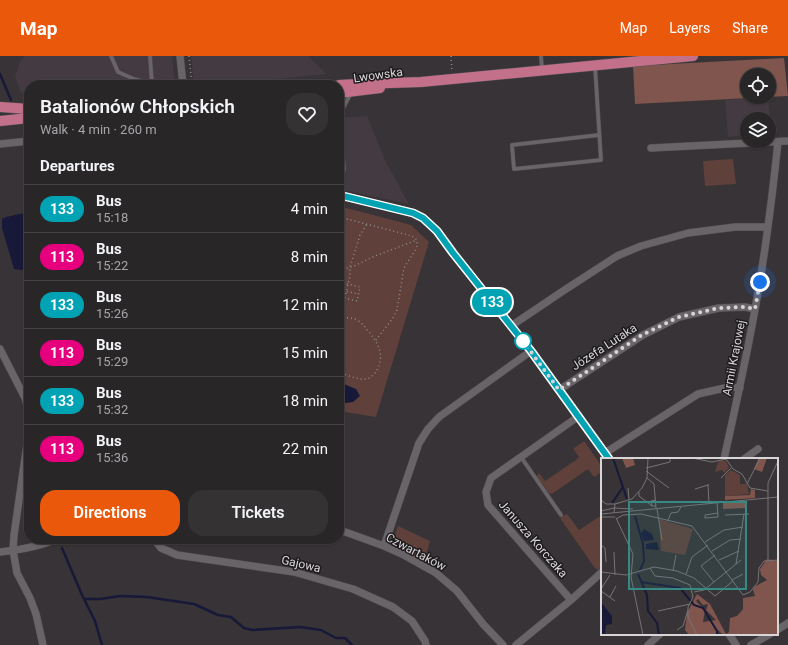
<!DOCTYPE html>
<html lang="en">
<head>
<meta charset="utf-8">
<style>
	:root { --surface:#292628; --page:#353234; --text:#f1f3f6; --muted:#a5a5a8; --line:#454345; --accent:#ea580c }
	body { margin:0; font-family:Roboto,sans-serif; background:var(--page); color:var(--text); height:100vh; display:flex; flex-direction:column; font-size:15px; white-space:nowrap }
	* { box-sizing:border-box; margin:0 }
	p { font-size:13px; color:var(--muted) }
	.icon { flex:none; width:22px; height:22px; fill:none; stroke:currentColor; stroke-width:2; stroke-linecap:round; stroke-linejoin:round }
	.map { position:relative; flex:1; overflow:hidden }
	.sheet { position:absolute; left:24px; top:24px; width:320px; height:464px; display:flex; flex-direction:column; background:var(--surface); border-radius:16px; box-shadow:0 1px 3px #0004,0 0 0 1px var(--line) }
	.sheet>* { flex:none }
	.badge { padding:0 8px; border-radius:13px; font-size:14px; line-height:26px }
	.buttons { position:absolute; left:740px; top:12px; display:grid; gap:8px }
	.buttons a { display:grid; place-items:center; width:36px; height:36px; border-radius:50%; background:var(--surface); box-shadow:0 1px 3px #0004,0 0 0 1px var(--line); font-size:20px }
	.you { position:absolute; width:20px; height:20px; margin:-10px; border:3px solid #fff; border-radius:50%; background:#1a73e8; box-shadow:0 0 0 6px #1a73e833 }
	.map>.badge { position:absolute; translate:-50% -50%; box-shadow:0 0 0 2px #fff }
	h2 { padding:0 16px; font-size:15px; line-height:36px }
	.round { display:grid; place-items:center; flex:none; width:42px; height:42px; border-radius:16px; background:var(--page) }
	.summary { display:flex; align-items:center; justify-content:space-between; height:68px; padding:0 16px }
	h1 { font-size:19px; font-weight:600; line-height:30px }
	.button { display:flex; gap:8px; margin-top:auto; padding:8px 16px }
	.button a { flex:1; height:46px; border-radius:16px; background:var(--accent); color:#fff; font-size:16px; font-weight:600; line-height:46px; text-align:center }
	.button a+a { background:var(--page); color:var(--text) }
	ul { padding:0; list-style:none }
	li { display:flex; align-items:center; gap:12px; height:48px; padding:0 16px; border-top:1px solid var(--line) }
	li div { flex:1 }
	li b { display:block; font-size:15px }
	li em { font-style:normal }
	li .badge { min-width:44px; font-weight:700; text-align:center }
	header { display:flex; align-items:center; gap:24px; box-sizing:border-box; height:56px; padding:0 20px; background:var(--accent); color:#fff }
	header strong { font-size:19px }
	nav { display:flex; gap:22px; margin-inline-start:auto; font-size:14px }
	.map>svg:first-child { display:block }
</style>
</head>
<body>
<header>
<strong>Map</strong>
<nav><a>Map</a><a>Layers</a><a>Share</a></nav>
</header>
<div class="map">
<svg width="788" height="589" viewBox="0 0 788 589">
	<rect width="100%" height="100%" fill="#373336"/>
	<path fill="#443a41" d="M25,0H172L175,29H29V38L21,37L15,21L20,6Z
		M191,0H308L327,18L217,29H194Z
		M768,41L771,78H769V63H747V79L728,81L725,44Z
		M367,60L386,106L409,148L339,133V62Z"/>
	<path fill="#5f403a" d="M733,103L736,128L705,130L703,105Z
		M339,150L411,169L429,186L376,361L339,355Z
		M583,386H585L602,411V416L594,421L588,413L552,438L549,437L538,422L537,420L539,417L545,425L576,404L579,401L574,394V392Z
		M567,458L579,474L602,459V510L598,514L594,511L560,462Z
		M398,470L430,485L425,503L429,505L427,507L395,493L396,490C391,485 396,477 398,470Z"/>
	<path fill="#80554d" fill-rule="evenodd" d="M784,2L788,40L635,48L633,10ZM747,19H769V41H747Z"/>
	<path fill="#181939" d="M29,156V212L21,214L14,213L2,172V163L6,161Z
		M339,326L356,333L360,340L353,346L339,348Z"/>
	<g fill="none" stroke-linecap="round" stroke-linejoin="round">
		<path stroke="#181939" stroke-width="2.5" d="M0,18L11,44
			M62,492L82,539L95,565L102,589
			M84,543H100L120,540L147,541L194,548L218,559L231,561L244,572L252,574L300,571L321,574L336,582H345L352,589"/>
		<g stroke="#534f52" stroke-width="4.5">
			<path id="lane" d="M111,0L118,16L134,23L152,28
				M150,0L152,28L163,29
				M541,0L542,13
				M595,10L601,104L514,113L512,89L599,79
				M339,60L351,37
				M339,69L340,70L344,113L339,127
				M521,401L561,459"/>
		</g>
		<g stroke="#534f52" stroke-width="8">
			<path id="street" d="M180,0L183,29
				M0,88L29,85
				M651,92L788,85
				M339,139L413,157L423,162L437,175L453,197L531,295L609,403
				M511,270L563,235L617,200L641,190L688,177L735,171H768
				M0,293L25,342L28,353L29,365
				M559,334L643,279L679,261L719,252L745,251L755,253
				M29,370L28,381L14,479L13,494L17,517L30,542L36,558L43,589
				M605,397L698,338L729,331L740,332
				M724,403C741,326 758,249 768,170C772,142 775,114 778,86
				M744,403L758,393
				M339,474L351,478L384,490L402,498L436,517L457,535L483,568L503,589
				M154,483L161,492L177,499L294,516L353,533L393,551L412,565L425,585L426,589
				M384,490L419,387L428,373L439,361L531,295
				M0,496C19,494 39,491 56,483
				M571,544L488,449L486,436L491,422L579,360
				M777,574L788,567
				M729,578L736,589
				M516,589L571,544L602,516
				M648,589L660,578
				M751,589L770,578"/>
		</g>
		<g stroke="#534f52" stroke-width="11">
			<path id="primary" d="M339,29L359,28L421,26L693,0
				M339,37L380,32
				M0,51L29,53
				M0,65L29,62"/>
		</g>
		<path stroke="#8f8c8e" stroke-width="1.5" stroke-dasharray="1 3" stroke-linecap="butt" d="M189,0L192,29
			M451,0L452,15
			M339,161L412,180L417,184V190L416,193L404,212L397,254L393,262L376,284
			M339,214L354,210L375,200L417,184
			M339,226L360,231L357,245L339,241
			M339,234L359,238
			M339,252L342,249L344,245L350,220V211L360,179L367,168
			M339,262C345,262 351,261 357,264C362,267 365,271 368,275C378,286 385,299 377,314C375,318 371,322 366,323C357,324 347,319 339,316
			M24,467L27,460L29,459"/>
		<use href="#lane" stroke="#696468" stroke-width="3.5"/>
		<use href="#street" stroke="#696468" stroke-width="7"/>
		<use href="#primary" stroke="#c3708a" stroke-width="10"/>
	</g>
	<g fill="none" stroke-linecap="round" stroke-linejoin="round">
		<g stroke="#fff" stroke-width="9">
			<path id="line" d="M339,139L413,157L423,162L437,175L453,197L531,295L609,403"/>
		</g>
		<use href="#line" stroke="#00a3b4" stroke-width="6"/>
		<path stroke="#d8d5d7" stroke-width="4" stroke-dasharray="0 7.2" d="M523,285L559,334L642,279L679,261L719,252L745,251L755,253L760,226"/>
	</g>
	<circle fill="#fff" stroke="#00a3b4" stroke-width="2" cx="523" cy="285" r="8"/>
	<g text-anchor="middle" dominant-baseline="central" stroke-width="3" stroke-linejoin="round" paint-order="stroke">
		<g font-size="12" fill="#d8d5d7" stroke="#1d1b1d">
			<text transform="translate(378 19) rotate(-8)">Lwowska</text>
			<text transform="translate(604 291) rotate(-33)">Józefa Lutaka</text>
			<text transform="translate(734 302) rotate(-79)">Armii Krajowej</text>
			<text transform="translate(533 483) rotate(49)">Janusza Korczaka</text>
			<text transform="translate(416 496) rotate(28)">Czwartaków</text>
			<text transform="translate(301 508) rotate(13)">Gajowa</text>
		</g>
	</g>
	<g transform="translate(601 402)">
		<rect width="177" height="177" fill="#373336"/>
		<path d="M121,2L125,3L128,10L123,15L121,12L114,14L117,4ZM130,12L139,17V26H146L148,36L124,38V17ZM58,61L92,71L84,97L60,93Z" fill="#5f403a"/>
		<path d="M21,0H32L34,7L25,10ZM158,0H166L161,14L153,11ZM150,31L154,32V40L124,42V38L149,37ZM144,44L145,50L122,51V45ZM166,101L177,103V177H122L117,172L114,177H88L84,172L86,155L96,136L109,146L125,176L128,174L129,160L136,158L142,151V140L154,138L152,132L153,129L166,122L160,117L159,111ZM97,141L102,147L107,146L105,152L115,162L102,164L104,152L95,143Z" fill="#80554d" fill-rule="evenodd"/>
		<path d="M43,71L51,76L53,82L43,83L40,76ZM56,84L58,92L45,91V86ZM0,144L11,158V166L5,167L4,177H0Z" fill="#181939"/>
		<path fill="none" stroke="#181939" stroke-width="2" d="M12,0L26,41M11,45L22,29M34,58L42,86L43,103L39,112M37,116L46,137L47,153L56,165L58,177M40,124L79,130L93,147L102,150L116,173V177"/>
		<path fill="none" stroke="#777476" stroke-width="1" d="M91,0L111,4L125,1L132,11L141,16L149,30L167,33V25L177,3M45,10L69,4V0M45,13L68,30M46,20L53,26L55,50M120,20L130,10M107,26L108,46M146,26L159,0M27,30L28,42M94,31L107,27M38,34V38L51,48M0,42L5,46H14M55,42L50,43L51,48H55M56,51L61,82M0,53L13,50L32,51M13,55L14,46L31,41L41,30L46,20L47,0M0,56L177,39M104,57V60L117,59L116,45M104,57L117,55M124,57L148,56M0,59H14M15,60L32,96L30,119L42,177M15,61L22,57L40,56L91,68L142,137L149,134L157,124L158,110L163,103L177,102M67,62L70,55L77,54L80,49M104,84L123,72L142,69M0,87L4,90L5,104M111,93L129,82L140,81M13,94L14,117M167,101V33M118,102L138,93M135,106L143,56M49,110L54,118L72,120L89,127L92,139L87,149V159L96,177M72,113L75,97M0,114L25,117L53,109L76,113L93,120L114,138L132,123M85,116L91,99L107,87M131,122L142,116M113,124L100,108L114,97M0,131L9,117M0,133L14,143M93,134L103,132L140,102M9,139L15,128M57,153L89,146M76,172L82,168L87,152"/>
		<path fill="#378983" fill-opacity="0.15" stroke="#378983" stroke-width="2" d="M28,44H145V131H28Z"/>
		<rect width="177" height="177" fill="none" stroke="#d8d5d7" stroke-width="2"/>
	</g>
</svg>
<div class="buttons">
<a><svg class="icon" aria-label="locate" viewBox="0 0 24 24"><circle cx="12" cy="12" r="6"/><path d="M12 2v4M12 18v4M2 12h4M18 12h4"/></svg></a>
<a><svg class="icon" aria-label="layers" viewBox="0 0 24 24"><path d="M12 4l9 5-9 5-9-5zM3 14l9 5 9-5"/></svg></a>
</div>
<div class="you" style="left:760px;top:226px"></div>
<b class="badge" style="left:492px;top:246px;background:#00a3b4;color:#fff">133</b>
<section class="sheet">
<div class="summary"><div><h1>Batalionów Chłopskich</h1><p>Walk · 4 min · 260 m</p></div><a class="round"><svg class="icon" aria-label="heart" viewBox="0 0 24 24"><path d="M12 20l-8-8c-3-5 5-10 8-4 3-6 11-1 8 4z"/></svg></a></div>
<h2>Departures</h2>
<ul>
<li><span class="badge" style="background:#00a3b4;color:#fff">133</span><div><b>Bus</b><p>15:18</p></div><em>4 min</em></li>
<li><span class="badge" style="background:#e6007e;color:#fff">113</span><div><b>Bus</b><p>15:22</p></div><em>8 min</em></li>
<li><span class="badge" style="background:#00a3b4;color:#fff">133</span><div><b>Bus</b><p>15:26</p></div><em>12 min</em></li>
<li><span class="badge" style="background:#e6007e;color:#fff">113</span><div><b>Bus</b><p>15:29</p></div><em>15 min</em></li>
<li><span class="badge" style="background:#00a3b4;color:#fff">133</span><div><b>Bus</b><p>15:32</p></div><em>18 min</em></li>
<li><span class="badge" style="background:#e6007e;color:#fff">113</span><div><b>Bus</b><p>15:36</p></div><em>22 min</em></li>
</ul>
<div class="button"><a>Directions</a><a>Tickets</a></div>
</section>
</div>
</body>
</html>
